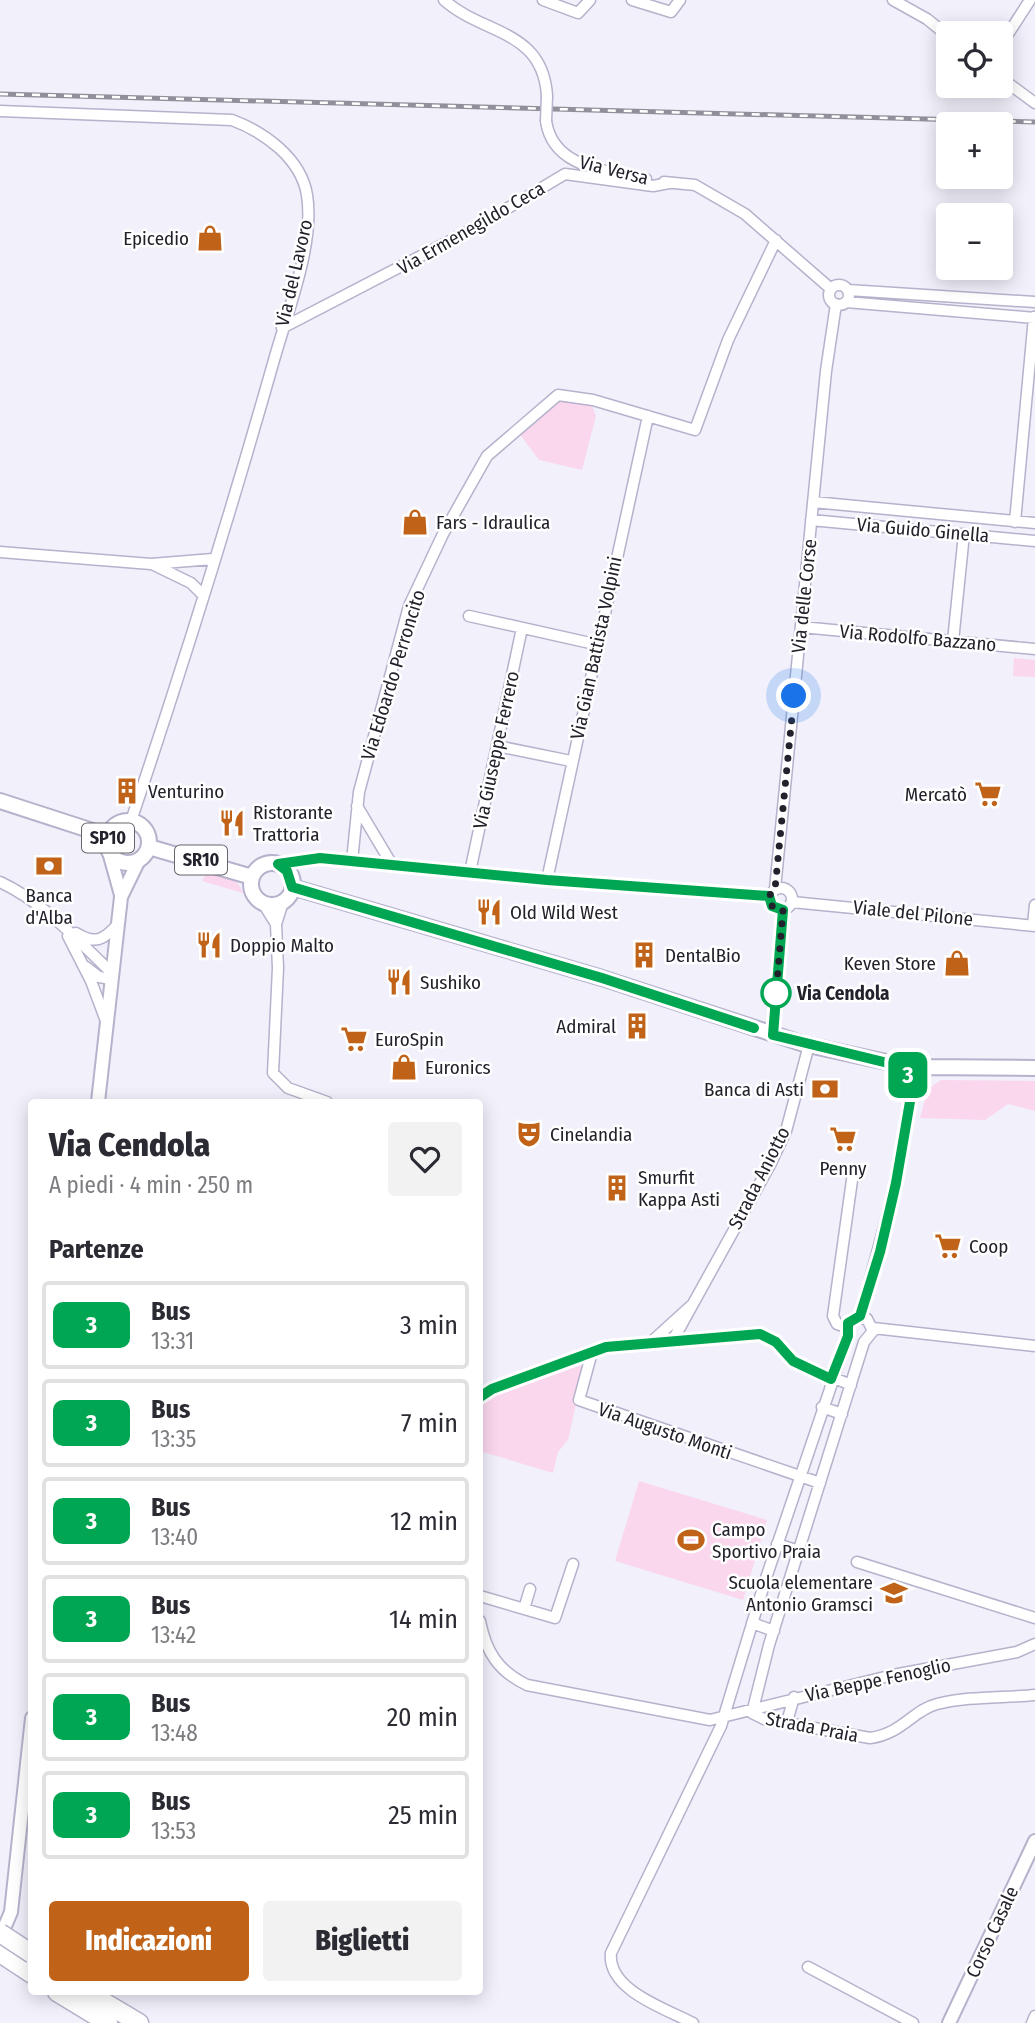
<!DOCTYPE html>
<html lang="it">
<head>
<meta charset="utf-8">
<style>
	:root { --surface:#fff; --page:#f2f2f3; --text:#2b2b33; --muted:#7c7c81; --line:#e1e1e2; --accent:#c06217 }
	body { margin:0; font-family:"Fira Sans Condensed",sans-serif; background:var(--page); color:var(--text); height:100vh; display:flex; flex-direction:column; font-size:26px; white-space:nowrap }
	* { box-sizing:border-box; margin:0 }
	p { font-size:23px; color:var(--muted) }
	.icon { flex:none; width:38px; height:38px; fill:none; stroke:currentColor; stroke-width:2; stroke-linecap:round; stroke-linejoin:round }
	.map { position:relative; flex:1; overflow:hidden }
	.panel { position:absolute; left:28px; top:1099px; width:455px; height:896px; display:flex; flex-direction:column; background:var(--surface); border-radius:7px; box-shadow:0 4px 18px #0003 }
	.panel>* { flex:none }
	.badge { padding:0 14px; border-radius:10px; font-size:24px; line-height:46px }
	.fabs { position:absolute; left:936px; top:21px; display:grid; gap:14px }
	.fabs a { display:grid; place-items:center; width:77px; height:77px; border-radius:7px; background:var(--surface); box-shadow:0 4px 18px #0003; font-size:35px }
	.you { position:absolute; width:35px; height:35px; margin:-18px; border:5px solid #fff; border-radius:50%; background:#1a73e8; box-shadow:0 0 0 10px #1a73e833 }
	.map>.badge { position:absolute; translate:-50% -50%; box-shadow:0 0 0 4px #fff }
	h2 { padding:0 21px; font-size:26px; line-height:63px }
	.round { display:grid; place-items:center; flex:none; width:74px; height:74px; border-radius:7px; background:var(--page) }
	.head { display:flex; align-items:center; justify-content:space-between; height:119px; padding:0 21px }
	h1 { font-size:33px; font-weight:800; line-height:52px }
	.action { display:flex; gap:14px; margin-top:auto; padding:14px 21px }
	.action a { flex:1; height:80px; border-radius:7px; background:var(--accent); color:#fff; font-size:28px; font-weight:800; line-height:80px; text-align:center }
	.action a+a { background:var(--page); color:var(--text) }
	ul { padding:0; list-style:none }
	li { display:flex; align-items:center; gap:21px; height:88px; margin:0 14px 10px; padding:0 7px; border:4px solid var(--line); border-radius:7px }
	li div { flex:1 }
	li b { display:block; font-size:26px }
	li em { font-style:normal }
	li .badge { min-width:77px; font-weight:700; text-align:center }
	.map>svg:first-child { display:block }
</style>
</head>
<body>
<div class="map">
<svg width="1035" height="2023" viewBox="0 0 1035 2023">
	<rect width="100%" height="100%" fill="#f1f0fb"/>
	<path fill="#fbd7ee" d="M562,398L592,405L596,416L582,470L539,460L518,432Z
		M1014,658L1035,660V677L1013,676Z
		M208,870C222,874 238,877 243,893L202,881Z
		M941,1080L1035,1081V1111L1008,1104L985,1120L920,1118L928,1089Z
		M585,1364L568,1440L558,1452L553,1473L480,1451V1406L491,1396Z
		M639,1481L767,1520L743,1600L615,1561Z"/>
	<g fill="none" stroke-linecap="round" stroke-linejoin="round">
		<g stroke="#b5b2cc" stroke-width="13">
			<path id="minor" d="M444,0C483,35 543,29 547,96
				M543,0L578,13L590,0
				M632,0L671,12L680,0
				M893,0L927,19L948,36
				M1001,45L1030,0
				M1001,78L1035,103
				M0,111L232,120C264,132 301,158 307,195C315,244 287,313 274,360C230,515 182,669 131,821
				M546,121C553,169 607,170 646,179
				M664,182L695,185L745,214L831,289
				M829 295a10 10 0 1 1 20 0a10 10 0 1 1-20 0Z
				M848,290L1035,302
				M846,302L1035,318
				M282,328L471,230L565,174L653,186L669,183
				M813,502L1035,523
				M811,520L1035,541
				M1015,522L1034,317
				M0,552L151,564L213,559
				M152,564L191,583L203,595
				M469,616L599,645
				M801,627L1035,649
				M953,641L964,534
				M497,746L571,761
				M357,806L391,863
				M352,861L359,792L409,606L443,534L487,456L558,395L593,400L695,430L728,340L776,240
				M277,864L320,858L547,880L769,896
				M470,872L522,628
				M547,880L648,416
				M0,882C45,903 77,940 112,973
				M770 899a11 11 0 1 1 22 0a11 11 0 1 1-22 0Z
				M775,889L826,371L836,304
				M283,902L276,924L278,968L273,1073L288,1088L327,1102
				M792,902L1035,926
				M263,903L276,924
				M1033,925L1035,905
				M76,933C95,945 104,940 118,924
				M68,936L91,981L106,1021
				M86,967L99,977L111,979
				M773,1035L783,910
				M860,1316L896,1183L912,1090L909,1078
				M846,1327L837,1324L833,1316L853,1173
				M873,1328L1035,1346
				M673,1340L771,1163L786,1131L809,1045
				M650,1343L693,1304
				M592,1352L579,1400L820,1483
				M480,1397L492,1389L606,1347L760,1334L776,1342L793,1361L851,1385
				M822,1407L842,1414
				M777,1544L799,1551
				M857,1562L1035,1618
				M480,1596L555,1618L573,1564
				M524,1609L530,1589
				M480,1621C486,1652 498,1671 527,1685L710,1720L893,1675L1017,1652L1035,1644
				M752,1623L774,1631
				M787,1722L794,1697
				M808,1967L913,2023
				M693,2023C666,2009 607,1990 611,1953L721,1726L766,1578L848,1336L846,1327L853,1318L867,1319L873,1331L864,1342L769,1645L752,1713L764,1719L870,1738C902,1734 913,1710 937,1704C968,1696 1003,1698 1035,1695
				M1032,2023L1035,2016"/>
		</g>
		<g stroke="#b5b2cc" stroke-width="16">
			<path id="tertiary" d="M109,852L121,895
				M98,1102L121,897L138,862
				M0,1938L11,1912L32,1718
				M949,2023L1035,1841"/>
		</g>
		<g stroke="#b5b2cc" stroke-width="18">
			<path id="primary" d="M0,801L108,836
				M107 842a21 21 0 1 1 42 0a21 21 0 1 1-42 0Z
				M149,847L252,877
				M251 884a21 21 0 1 1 42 0a21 21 0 1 1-42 0Z
				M292,887L602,978L804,1044L909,1067
				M907 1072a8 8 0 1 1 16 0a8 8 0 1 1-16 0Z
				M921,1067L1035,1068"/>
		</g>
		<g stroke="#b5b2cc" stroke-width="21">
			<path id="motorway" d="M0,1953L32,1974
				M57,1992L108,2023
				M87,1992L139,2023"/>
		</g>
		<use href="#minor" stroke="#fff" stroke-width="10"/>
		<use href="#tertiary" stroke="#fff" stroke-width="12"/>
		<use href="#primary" stroke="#fff" stroke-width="14"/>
		<use href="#motorway" stroke="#fff" stroke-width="18"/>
		<g stroke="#91909a" stroke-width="5">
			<path id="rail" d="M0,94L1035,122"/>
		</g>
		<use href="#rail" stroke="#fff" stroke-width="2.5" stroke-dasharray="8" stroke-linecap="butt"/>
		<g stroke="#b5b2cc" stroke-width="13" stroke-linecap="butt">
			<path id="minor-bridge" d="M546,121L547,96"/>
		</g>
		<g stroke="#b5b2cc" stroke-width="21" stroke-linecap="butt">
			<path id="motorway-bridge" d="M0,1933L32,1954"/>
		</g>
		<use href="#minor-bridge" stroke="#fff" stroke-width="10"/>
		<use href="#motorway-bridge" stroke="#fff" stroke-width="18"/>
	</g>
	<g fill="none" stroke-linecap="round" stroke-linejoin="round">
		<g stroke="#fff" stroke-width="16">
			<path id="line" d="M480,1397L492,1389L606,1347L760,1334L776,1342L793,1361L831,1379L848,1336V1323L860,1316L880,1252L896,1183L912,1090L909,1078L892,1064L773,1035L783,910L772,906L769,896L547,880L320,858L278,864L287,871L292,887L602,978L754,1028"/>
		</g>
		<use href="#line" stroke="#00a651" stroke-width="10"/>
		<path stroke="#23222c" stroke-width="7" stroke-dasharray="0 12.6" d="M776,993V996L783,910L772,906L769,896L775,889L794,696"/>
	</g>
	<defs>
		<g id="shop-bare" transform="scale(2.1)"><path d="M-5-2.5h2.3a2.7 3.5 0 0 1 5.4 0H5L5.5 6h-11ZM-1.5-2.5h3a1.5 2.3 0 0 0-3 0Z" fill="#c06217" stroke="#fff" stroke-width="2.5" paint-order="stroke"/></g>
		<g id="building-bare" transform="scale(2.1)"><path d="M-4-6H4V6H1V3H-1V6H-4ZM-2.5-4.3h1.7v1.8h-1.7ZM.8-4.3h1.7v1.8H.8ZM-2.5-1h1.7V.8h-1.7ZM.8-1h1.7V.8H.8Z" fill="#c06217" stroke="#fff" stroke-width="2.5" paint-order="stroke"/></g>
		<g id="supermarket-bare" transform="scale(2.1)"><path d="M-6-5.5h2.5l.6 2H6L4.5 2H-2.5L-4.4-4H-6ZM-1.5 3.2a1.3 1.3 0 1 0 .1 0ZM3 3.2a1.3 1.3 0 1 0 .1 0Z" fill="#c06217" stroke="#fff" stroke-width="2.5" paint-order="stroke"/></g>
		<g id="restaurant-bare" transform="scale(2.1)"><path d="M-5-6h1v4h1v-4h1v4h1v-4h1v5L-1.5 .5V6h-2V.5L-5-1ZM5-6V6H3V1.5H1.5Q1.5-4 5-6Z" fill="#c06217" stroke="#fff" stroke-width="2.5" paint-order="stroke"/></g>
		<g id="bank-bare" transform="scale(2.1)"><path d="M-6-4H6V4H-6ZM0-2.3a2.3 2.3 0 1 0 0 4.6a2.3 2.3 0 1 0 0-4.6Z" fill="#c06217" stroke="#fff" stroke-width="2.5" paint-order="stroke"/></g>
		<g id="theatre-bare" transform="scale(2.1)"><path d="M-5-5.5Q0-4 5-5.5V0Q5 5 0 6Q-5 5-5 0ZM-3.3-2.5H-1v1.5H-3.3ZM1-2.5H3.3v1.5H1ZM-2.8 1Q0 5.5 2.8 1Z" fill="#c06217" stroke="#fff" stroke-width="2.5" paint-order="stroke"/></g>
		<g id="stadium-bare" transform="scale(2.1)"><path d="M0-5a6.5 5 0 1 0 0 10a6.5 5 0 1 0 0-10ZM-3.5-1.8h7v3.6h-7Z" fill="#c06217" stroke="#fff" stroke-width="2.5" paint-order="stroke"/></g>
		<g id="school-bare" transform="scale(2.1)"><path d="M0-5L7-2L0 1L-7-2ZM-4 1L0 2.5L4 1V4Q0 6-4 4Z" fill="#c06217" stroke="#fff" stroke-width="2.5" paint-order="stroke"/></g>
	</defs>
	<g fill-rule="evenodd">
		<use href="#shop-bare" x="210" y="238"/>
		<use href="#shop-bare" x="415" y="522"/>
		<use href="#building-bare" x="127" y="791"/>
		<use href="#supermarket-bare" x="988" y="794"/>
		<use href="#restaurant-bare" x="232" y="823"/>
		<use href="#bank-bare" x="49" y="866"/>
		<use href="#restaurant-bare" x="489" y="912"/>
		<use href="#restaurant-bare" x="209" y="945"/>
		<use href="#building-bare" x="644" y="955"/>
		<use href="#shop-bare" x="957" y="963"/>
		<use href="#restaurant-bare" x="399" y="982"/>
		<use href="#building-bare" x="637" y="1026"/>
		<use href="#supermarket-bare" x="354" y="1039"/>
		<use href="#shop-bare" x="404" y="1067"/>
		<use href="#bank-bare" x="825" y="1089"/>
		<use href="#theatre-bare" x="529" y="1134"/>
		<use href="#supermarket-bare" x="843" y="1139"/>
		<use href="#building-bare" x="617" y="1188"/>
		<use href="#supermarket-bare" x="948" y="1246"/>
		<use href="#stadium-bare" x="691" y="1540"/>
		<use href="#school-bare" x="894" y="1593"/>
	</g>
	<circle fill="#fff" stroke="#00a651" stroke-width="3.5" cx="776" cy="993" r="14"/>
	<g text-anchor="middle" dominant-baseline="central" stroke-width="5" stroke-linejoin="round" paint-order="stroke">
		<g fill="#fff" stroke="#65646b" stroke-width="2">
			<rect x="82" y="823.5" width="52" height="29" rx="5"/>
			<rect x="175" y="845.5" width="52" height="29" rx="5"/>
		</g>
		<g font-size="18" font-weight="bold" fill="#23222c">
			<text x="108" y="838">SP10</text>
			<text x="201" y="860">SR10</text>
		</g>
		<g font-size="19" fill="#23222c" stroke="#fff">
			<text transform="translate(614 170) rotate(14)">Via Versa</text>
			<text transform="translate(471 228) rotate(-30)">Via Ermenegildo Ceca</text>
			<text transform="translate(294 273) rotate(-77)">Via del Lavoro</text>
			<text transform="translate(923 530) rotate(5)">Via Guido Ginella</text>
			<text transform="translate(804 596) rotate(-84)">Via delle Corse</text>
			<text transform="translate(918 638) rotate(5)">Via Rodolfo Bazzano</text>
			<text transform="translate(596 648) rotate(-78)">Via Gian Battista Volpini</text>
			<text transform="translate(393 675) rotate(-73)">Via Edoardo Perroncito</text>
			<text transform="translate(496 750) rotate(-78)">Via Giuseppe Ferrero</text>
			<text transform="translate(913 913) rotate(6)">Viale del Pilone</text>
			<text transform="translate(759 1178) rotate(-63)">Strada Aniotto</text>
			<text transform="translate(665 1431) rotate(19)">Via Augusto Monti</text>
			<text transform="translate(878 1680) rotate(-12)">Via Beppe Fenoglio</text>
			<text transform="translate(812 1727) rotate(11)">Strada Praia</text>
			<text transform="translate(992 1932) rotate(-65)">Corso Casale</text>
		</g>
		<g font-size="19" fill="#23222c" stroke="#fff" text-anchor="start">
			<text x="189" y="238" text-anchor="end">Epicedio</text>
			<text x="436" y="522">Fars - Idraulica</text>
			<text x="148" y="791">Venturino</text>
			<text x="967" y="794" text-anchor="end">Mercatò</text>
			<text x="253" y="812">Ristorante<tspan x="253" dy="22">Trattoria</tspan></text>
			<text x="49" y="895" text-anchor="middle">Banca<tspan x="49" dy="22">d'Alba</tspan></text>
			<text x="510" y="912">Old Wild West</text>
			<text x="230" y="945">Doppio Malto</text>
			<text x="665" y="955">DentalBio</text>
			<text x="936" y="963" text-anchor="end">Keven Store</text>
			<text x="420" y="982">Sushiko</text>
			<text x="616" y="1026" text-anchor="end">Admiral</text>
			<text x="375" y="1039">EuroSpin</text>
			<text x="425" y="1067">Euronics</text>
			<text x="804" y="1089" text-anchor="end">Banca di Asti</text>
			<text x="550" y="1134">Cinelandia</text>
			<text x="843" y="1168" text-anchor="middle">Penny</text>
			<text x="638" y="1177">Smurfit<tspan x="638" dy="22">Kappa Asti</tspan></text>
			<text x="969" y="1246">Coop</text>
			<text x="712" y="1529">Campo<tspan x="712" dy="22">Sportivo Praia</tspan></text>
			<text x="873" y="1582" text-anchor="end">Scuola elementare<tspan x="873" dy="22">Antonio Gramsci</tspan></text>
		</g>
		<g font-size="19" font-weight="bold" fill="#23222c" stroke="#fff" text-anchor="start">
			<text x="797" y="993">Via Cendola</text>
		</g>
	</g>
</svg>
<div class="fabs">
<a><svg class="icon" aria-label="locate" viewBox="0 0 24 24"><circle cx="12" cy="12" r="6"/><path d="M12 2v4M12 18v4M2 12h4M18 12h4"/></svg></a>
<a>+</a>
<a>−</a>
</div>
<div class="you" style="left:794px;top:696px"></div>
<b class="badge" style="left:908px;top:1075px;background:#00a651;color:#fff">3</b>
<section class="panel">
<div class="head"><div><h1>Via Cendola</h1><p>A piedi · 4 min · 250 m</p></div><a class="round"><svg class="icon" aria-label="heart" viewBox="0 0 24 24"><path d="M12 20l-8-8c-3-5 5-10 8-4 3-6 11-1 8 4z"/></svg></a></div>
<h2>Partenze</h2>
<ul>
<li><span class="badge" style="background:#00a651;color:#fff">3</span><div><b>Bus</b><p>13:31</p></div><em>3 min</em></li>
<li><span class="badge" style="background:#00a651;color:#fff">3</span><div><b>Bus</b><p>13:35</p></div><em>7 min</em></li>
<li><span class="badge" style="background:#00a651;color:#fff">3</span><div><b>Bus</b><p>13:40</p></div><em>12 min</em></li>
<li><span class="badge" style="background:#00a651;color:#fff">3</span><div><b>Bus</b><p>13:42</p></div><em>14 min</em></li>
<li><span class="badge" style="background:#00a651;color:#fff">3</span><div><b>Bus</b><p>13:48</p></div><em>20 min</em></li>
<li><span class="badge" style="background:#00a651;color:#fff">3</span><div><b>Bus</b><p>13:53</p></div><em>25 min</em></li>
</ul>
<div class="action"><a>Indicazioni</a><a>Biglietti</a></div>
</section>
</div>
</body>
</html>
